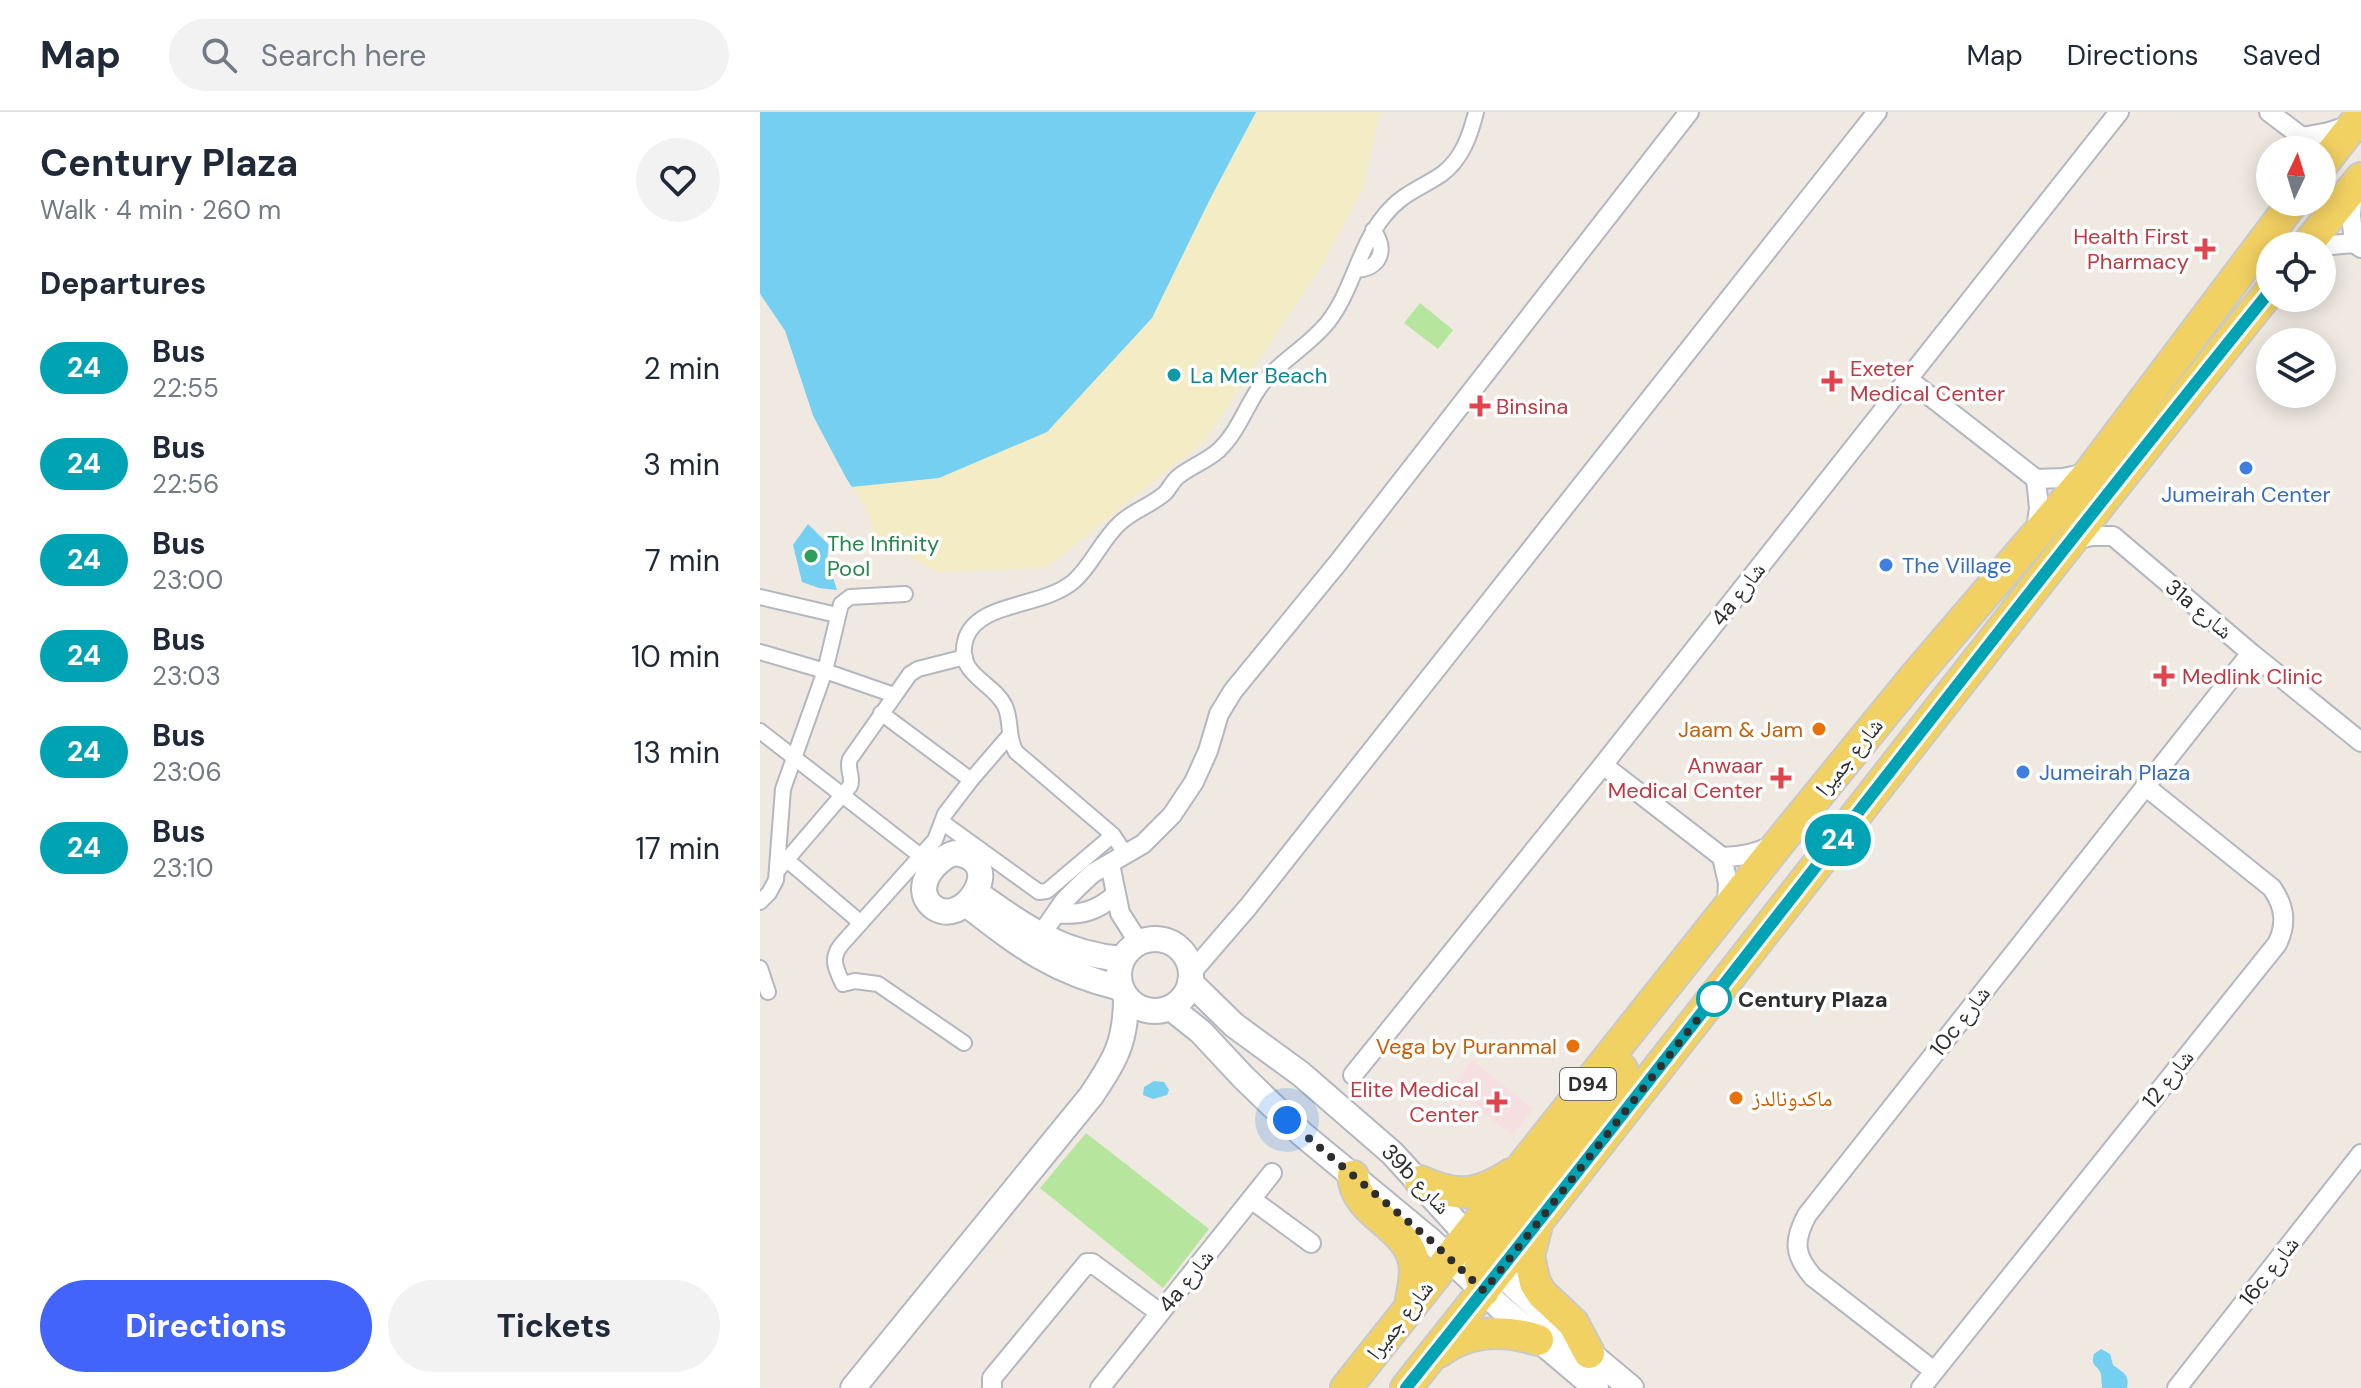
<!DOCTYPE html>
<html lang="en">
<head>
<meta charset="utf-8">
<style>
	:root { --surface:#fff; --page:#f2f2f3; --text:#1f2937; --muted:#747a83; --line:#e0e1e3; --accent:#4264fb }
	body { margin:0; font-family:"DM Sans","Noto Naskh Arabic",sans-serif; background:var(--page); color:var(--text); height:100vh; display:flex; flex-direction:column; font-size:30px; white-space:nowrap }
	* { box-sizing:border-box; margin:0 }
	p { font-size:26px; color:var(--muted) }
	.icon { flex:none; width:44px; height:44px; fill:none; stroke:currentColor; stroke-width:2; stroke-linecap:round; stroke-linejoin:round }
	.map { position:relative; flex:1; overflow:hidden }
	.drawer { display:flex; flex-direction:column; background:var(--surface); width:760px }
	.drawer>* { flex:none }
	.badge { padding:0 16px; border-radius:26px; font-size:28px; line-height:52px }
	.needle { width:52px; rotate:4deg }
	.controls { position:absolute; left:1496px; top:24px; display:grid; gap:16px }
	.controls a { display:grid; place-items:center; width:80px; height:80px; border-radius:50%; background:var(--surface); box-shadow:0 4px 20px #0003; font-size:40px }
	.you { position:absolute; width:40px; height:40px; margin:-20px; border:6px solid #fff; border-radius:50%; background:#1a73e8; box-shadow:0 0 0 12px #1a73e833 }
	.map>.badge { position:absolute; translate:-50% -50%; box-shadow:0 0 0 4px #fff }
	h2 { padding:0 40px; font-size:30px; line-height:72px }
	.round { display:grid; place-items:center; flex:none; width:84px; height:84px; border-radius:42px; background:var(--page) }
	.summary { display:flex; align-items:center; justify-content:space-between; height:136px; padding:0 40px }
	h1 { font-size:38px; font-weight:700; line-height:60px }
	.primary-button { display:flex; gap:16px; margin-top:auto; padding:16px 40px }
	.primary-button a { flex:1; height:92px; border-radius:48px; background:var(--accent); color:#fff; font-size:32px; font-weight:700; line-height:92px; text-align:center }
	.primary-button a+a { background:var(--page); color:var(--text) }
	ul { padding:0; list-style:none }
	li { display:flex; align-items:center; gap:24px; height:96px; padding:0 40px }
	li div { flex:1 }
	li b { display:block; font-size:30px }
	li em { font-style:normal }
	li .badge { min-width:88px; font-weight:700; text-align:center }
	header { display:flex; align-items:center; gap:48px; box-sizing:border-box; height:112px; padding:0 40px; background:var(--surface); border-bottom:2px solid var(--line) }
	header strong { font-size:38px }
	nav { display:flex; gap:44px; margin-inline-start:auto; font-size:28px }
	.search { width:560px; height:72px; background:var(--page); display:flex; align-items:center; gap:20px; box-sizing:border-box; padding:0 28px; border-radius:44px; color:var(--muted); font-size:30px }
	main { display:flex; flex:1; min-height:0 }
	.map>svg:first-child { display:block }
</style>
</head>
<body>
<header>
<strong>Map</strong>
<div class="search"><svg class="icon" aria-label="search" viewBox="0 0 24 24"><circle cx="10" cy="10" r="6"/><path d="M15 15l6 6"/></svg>Search here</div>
<nav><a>Map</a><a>Directions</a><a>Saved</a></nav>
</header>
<main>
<section class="drawer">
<div class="summary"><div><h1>Century Plaza</h1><p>Walk · 4 min · 260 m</p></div><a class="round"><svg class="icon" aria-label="heart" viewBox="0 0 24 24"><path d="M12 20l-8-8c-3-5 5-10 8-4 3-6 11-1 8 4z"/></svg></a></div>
<h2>Departures</h2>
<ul>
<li><span class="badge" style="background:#00a3b4;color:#fff">24</span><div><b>Bus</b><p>22:55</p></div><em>2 min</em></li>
<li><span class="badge" style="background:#00a3b4;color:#fff">24</span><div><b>Bus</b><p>22:56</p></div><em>3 min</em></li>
<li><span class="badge" style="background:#00a3b4;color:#fff">24</span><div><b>Bus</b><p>23:00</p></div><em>7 min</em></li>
<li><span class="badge" style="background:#00a3b4;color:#fff">24</span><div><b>Bus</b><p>23:03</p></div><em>10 min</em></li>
<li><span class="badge" style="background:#00a3b4;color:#fff">24</span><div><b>Bus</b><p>23:06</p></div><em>13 min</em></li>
<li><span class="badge" style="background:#00a3b4;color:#fff">24</span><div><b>Bus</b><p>23:10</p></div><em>17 min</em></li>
</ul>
<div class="primary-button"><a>Directions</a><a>Tickets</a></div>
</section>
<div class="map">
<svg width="1601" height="1276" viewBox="0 0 1601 1276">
	<rect width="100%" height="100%" fill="#efe9e1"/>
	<path fill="#f5dfe0" d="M712,948L773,997L752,1023L691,975Z"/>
	<path fill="#b6e59e" d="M660,191L693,218L678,237L644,211Z
		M326,1021L449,1117L403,1176L280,1076Z"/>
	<path fill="#f3ecc5" d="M496,0H620L603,76L563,152L444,329L286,456L177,460L114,423L105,393L91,375L179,366L450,87Z"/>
	<path fill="#75cff0" d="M0,0H496L450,87L392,206L287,320L179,366L91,375L53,304L25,219L0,182Z
		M48,412L69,433L67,447L77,478L59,476L42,470L33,433Z
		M394,969L404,970L409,978L407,983L393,987L383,983L384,975Z
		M1341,1237L1350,1242L1353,1253C1362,1260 1370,1262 1367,1276H1342L1341,1262C1338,1253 1330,1255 1334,1242Z"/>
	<path fill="#efe9e1" d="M0,182L25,219L53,304L77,353L94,378L87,377L74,355L49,306L21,221L0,189Z"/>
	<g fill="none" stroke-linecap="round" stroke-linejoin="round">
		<g stroke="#b4b7c1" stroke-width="18">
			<path id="pedestrian" d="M595,158C620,157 628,138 613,118
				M0,485L77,503
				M0,540L65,559L134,583
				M121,601L211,668
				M0,619L167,749
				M182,710L279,780L287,779L353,723
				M366,743L353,723L256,640C247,625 252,610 245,594C233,569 194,563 206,526C219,489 283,496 314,469C332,453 341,429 359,412C372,399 390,394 404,382C410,377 412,369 419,364C432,354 447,349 459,338C479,319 486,293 502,272C521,248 549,234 568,210C593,178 598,136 624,104C642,81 660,77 682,62C702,47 710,24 716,0
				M27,748L101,811
				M18,758L90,674C94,665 86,657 90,647L150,562L158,557L205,545
				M0,790L9,781L16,768L23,677L65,559L81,492L90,485L145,482
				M0,856L8,880
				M204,931L118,872L95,869L83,872C76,857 70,847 81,833L175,728L185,702L211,668L249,624"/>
		</g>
		<g stroke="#b4b7c1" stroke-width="22">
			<path id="minor" d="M1509,0L1542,25L1545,38
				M1542,25L1569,20L1590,13
				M1593,79L1591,103L1594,131L1601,136
				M1560,134L1594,131
				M1148,267L1276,367L1303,366L1327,361
				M1276,419L1279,396L1276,367
				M1311,429L1331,424H1353L1491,541L1601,630
				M843,653L962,745
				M962,745C981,745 996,742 1013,733
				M962,745L968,771L967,793
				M350,752L360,801L379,831
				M296,801C320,804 337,799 355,783
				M280,824L305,788L319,774L333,761L383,732L412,703L434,670L448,639L459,602L473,579L577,452L929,0
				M431,861L488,795L1117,0
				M593,963L843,653L1359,0
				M491,1087L551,1131
				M1174,1259L1053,1165C1034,1143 1033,1129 1047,1103L1491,541
				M232,1276V1266L327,1151H332L400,1201
				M340,1276L512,1061
				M1161,1276L1517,832C1527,812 1525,795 1512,776L1385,674
				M1417,1276L1601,1042"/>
		</g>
		<g stroke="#b4b7c1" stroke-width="28">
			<path id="tertiary" d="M195,741C250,748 202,820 172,794C151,775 176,746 195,741Z
				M221,784C267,817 304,842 362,847
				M206,792C259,833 293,860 361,876
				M359 863a36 36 0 1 1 72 0a36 36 0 1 1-72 0Z
				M430,870L474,913L541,962L632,1041L754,1174L829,1241L871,1276
				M411,896L441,920L483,965L542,1022L670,1128L739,1194L836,1276
				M93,1276L331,984C355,948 366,931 366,886"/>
		</g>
		<g stroke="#c9c9c9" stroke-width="34">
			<path id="primary" d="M1562,53L1601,3
				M1546,134L1601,66
				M593,1064C596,1103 647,1113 654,1150C657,1164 652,1180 650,1194
				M660,1069C697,1086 717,1084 751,1062
				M776,1117L769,1144L775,1171L782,1182L813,1211L829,1241
				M724,1179L719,1159L723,1139L854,973L862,957
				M679,1240C708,1218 744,1217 778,1228
				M586,1276L1023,726L1156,563L1329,361L1533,90
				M646,1276C936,912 1218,542 1510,179"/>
		</g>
		<use href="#pedestrian" stroke="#fff" stroke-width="14"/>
		<use href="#minor" stroke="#fff" stroke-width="18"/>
		<use href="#tertiary" stroke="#fff" stroke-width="24"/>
		<use href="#primary" stroke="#f2d163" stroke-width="30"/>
	</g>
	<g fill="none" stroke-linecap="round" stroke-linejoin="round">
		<g stroke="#fff" stroke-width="18">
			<path id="line" d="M646,1276C937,913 1217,541 1510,179"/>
		</g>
		<use href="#line" stroke="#00a3b4" stroke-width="12"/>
		<path stroke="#2e2e2e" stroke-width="8" stroke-dasharray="0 14.4" d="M527,1008L670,1128L724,1179L959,880L954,887"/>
	</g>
	<g fill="#e0444e" stroke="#fff" stroke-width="3">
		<path d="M1441 125h8v8h8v8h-8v8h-8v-8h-8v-8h8z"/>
		<path d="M1068 257h8v8h8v8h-8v8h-8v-8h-8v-8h8z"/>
		<path d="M716 282h8v8h8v8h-8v8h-8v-8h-8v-8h8z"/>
		<path d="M1400 552h8v8h8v8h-8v8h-8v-8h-8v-8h8z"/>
		<path d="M1017 654h8v8h8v8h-8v8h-8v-8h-8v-8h8z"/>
		<path d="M733 978h8v8h8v8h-8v8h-8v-8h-8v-8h8z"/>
	</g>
	<circle fill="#0f9aa8" stroke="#fff" stroke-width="3" cx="414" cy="263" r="8"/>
	<g fill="#3f7fe0" stroke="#fff" stroke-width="3">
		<circle cx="1486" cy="356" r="8"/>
		<circle cx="1126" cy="453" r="8"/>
		<circle cx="1263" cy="660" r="8"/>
	</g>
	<circle fill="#2e9e5b" stroke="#fff" stroke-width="3" cx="51" cy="444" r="8"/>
	<g fill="#e8710a" stroke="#fff" stroke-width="3">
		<circle cx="1059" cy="617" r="8"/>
		<circle cx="813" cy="934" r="8"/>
		<circle cx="976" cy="986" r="8"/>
	</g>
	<circle fill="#fff" stroke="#00a3b4" stroke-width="4" cx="954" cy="887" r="16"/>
	<g text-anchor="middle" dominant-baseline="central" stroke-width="7" stroke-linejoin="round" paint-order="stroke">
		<rect fill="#fff" stroke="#6d6d6d" stroke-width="2" x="800" y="956" width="56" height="32" rx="6"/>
		<g font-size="20" font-weight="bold" fill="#2e2e2e">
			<text x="828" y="972">D94</text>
		</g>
		<g font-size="22" fill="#be3a42" stroke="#fff" text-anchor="end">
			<text x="1429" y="124">Health First<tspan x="1429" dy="25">Pharmacy</tspan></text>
			<text x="1090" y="256" text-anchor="start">Exeter<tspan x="1090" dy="25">Medical Center</tspan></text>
			<text x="736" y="294" text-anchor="start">Binsina</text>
			<text x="1422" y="564" text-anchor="start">Medlink Clinic</text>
			<text x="1003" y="653">Anwaar<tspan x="1003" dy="25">Medical Center</tspan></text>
			<text x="719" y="977">Elite Medical<tspan x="719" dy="25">Center</tspan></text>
		</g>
		<g font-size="22" fill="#0d838f" stroke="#fff" text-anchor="start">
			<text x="430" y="263">La Mer Beach</text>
		</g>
		<g font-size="22" fill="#366cbe" stroke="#fff" text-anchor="start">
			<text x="1486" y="382" text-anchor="middle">Jumeirah Center</text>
			<text x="1142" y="453">The Village</text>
			<text x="1279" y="660">Jumeirah Plaza</text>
		</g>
		<g font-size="22" fill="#27864d" stroke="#fff" text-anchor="start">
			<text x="67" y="431">The Infinity<tspan x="67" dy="25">Pool</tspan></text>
		</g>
		<g font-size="22" fill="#2e2e2e" stroke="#fff">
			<text transform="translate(978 482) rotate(-52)">4a شارع</text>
			<text transform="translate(1439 497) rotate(40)">31a شارع</text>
			<text transform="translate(1089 645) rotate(-51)">شارع جميرا</text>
			<text transform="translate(1200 909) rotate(-52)">10c شارع</text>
			<text transform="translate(1408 967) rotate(-51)">شارع 12</text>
			<text transform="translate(656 1067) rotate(46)">39b شارع</text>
			<text transform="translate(1509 1159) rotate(-52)">16c شارع</text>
			<text transform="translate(426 1169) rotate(-51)">4a شارع</text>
			<text transform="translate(640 1208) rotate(-52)">شارع جميرا</text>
		</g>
		<g font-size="22" fill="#c56008" stroke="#fff" text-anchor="end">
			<text x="1043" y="617">Jaam &amp; Jam</text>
			<text x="797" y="934">Vega by Puranmal</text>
			<text x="992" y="986" text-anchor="start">ماكدونالدز</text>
		</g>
		<g font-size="22" font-weight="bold" fill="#2e2e2e" stroke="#fff" text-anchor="start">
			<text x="978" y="887">Century Plaza</text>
		</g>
	</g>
</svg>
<div class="controls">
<a><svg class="needle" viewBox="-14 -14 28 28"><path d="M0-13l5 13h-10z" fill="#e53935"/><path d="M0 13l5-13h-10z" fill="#747a83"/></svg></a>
<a><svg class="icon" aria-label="locate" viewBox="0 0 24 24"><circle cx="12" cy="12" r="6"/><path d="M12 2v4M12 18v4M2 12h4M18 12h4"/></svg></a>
<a><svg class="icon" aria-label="layers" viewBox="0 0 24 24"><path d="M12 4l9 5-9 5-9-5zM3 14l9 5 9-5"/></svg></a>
</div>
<div class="you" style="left:527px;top:1008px"></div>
<b class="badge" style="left:1078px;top:728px;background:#00a3b4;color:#fff">24</b>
</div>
</main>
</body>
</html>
